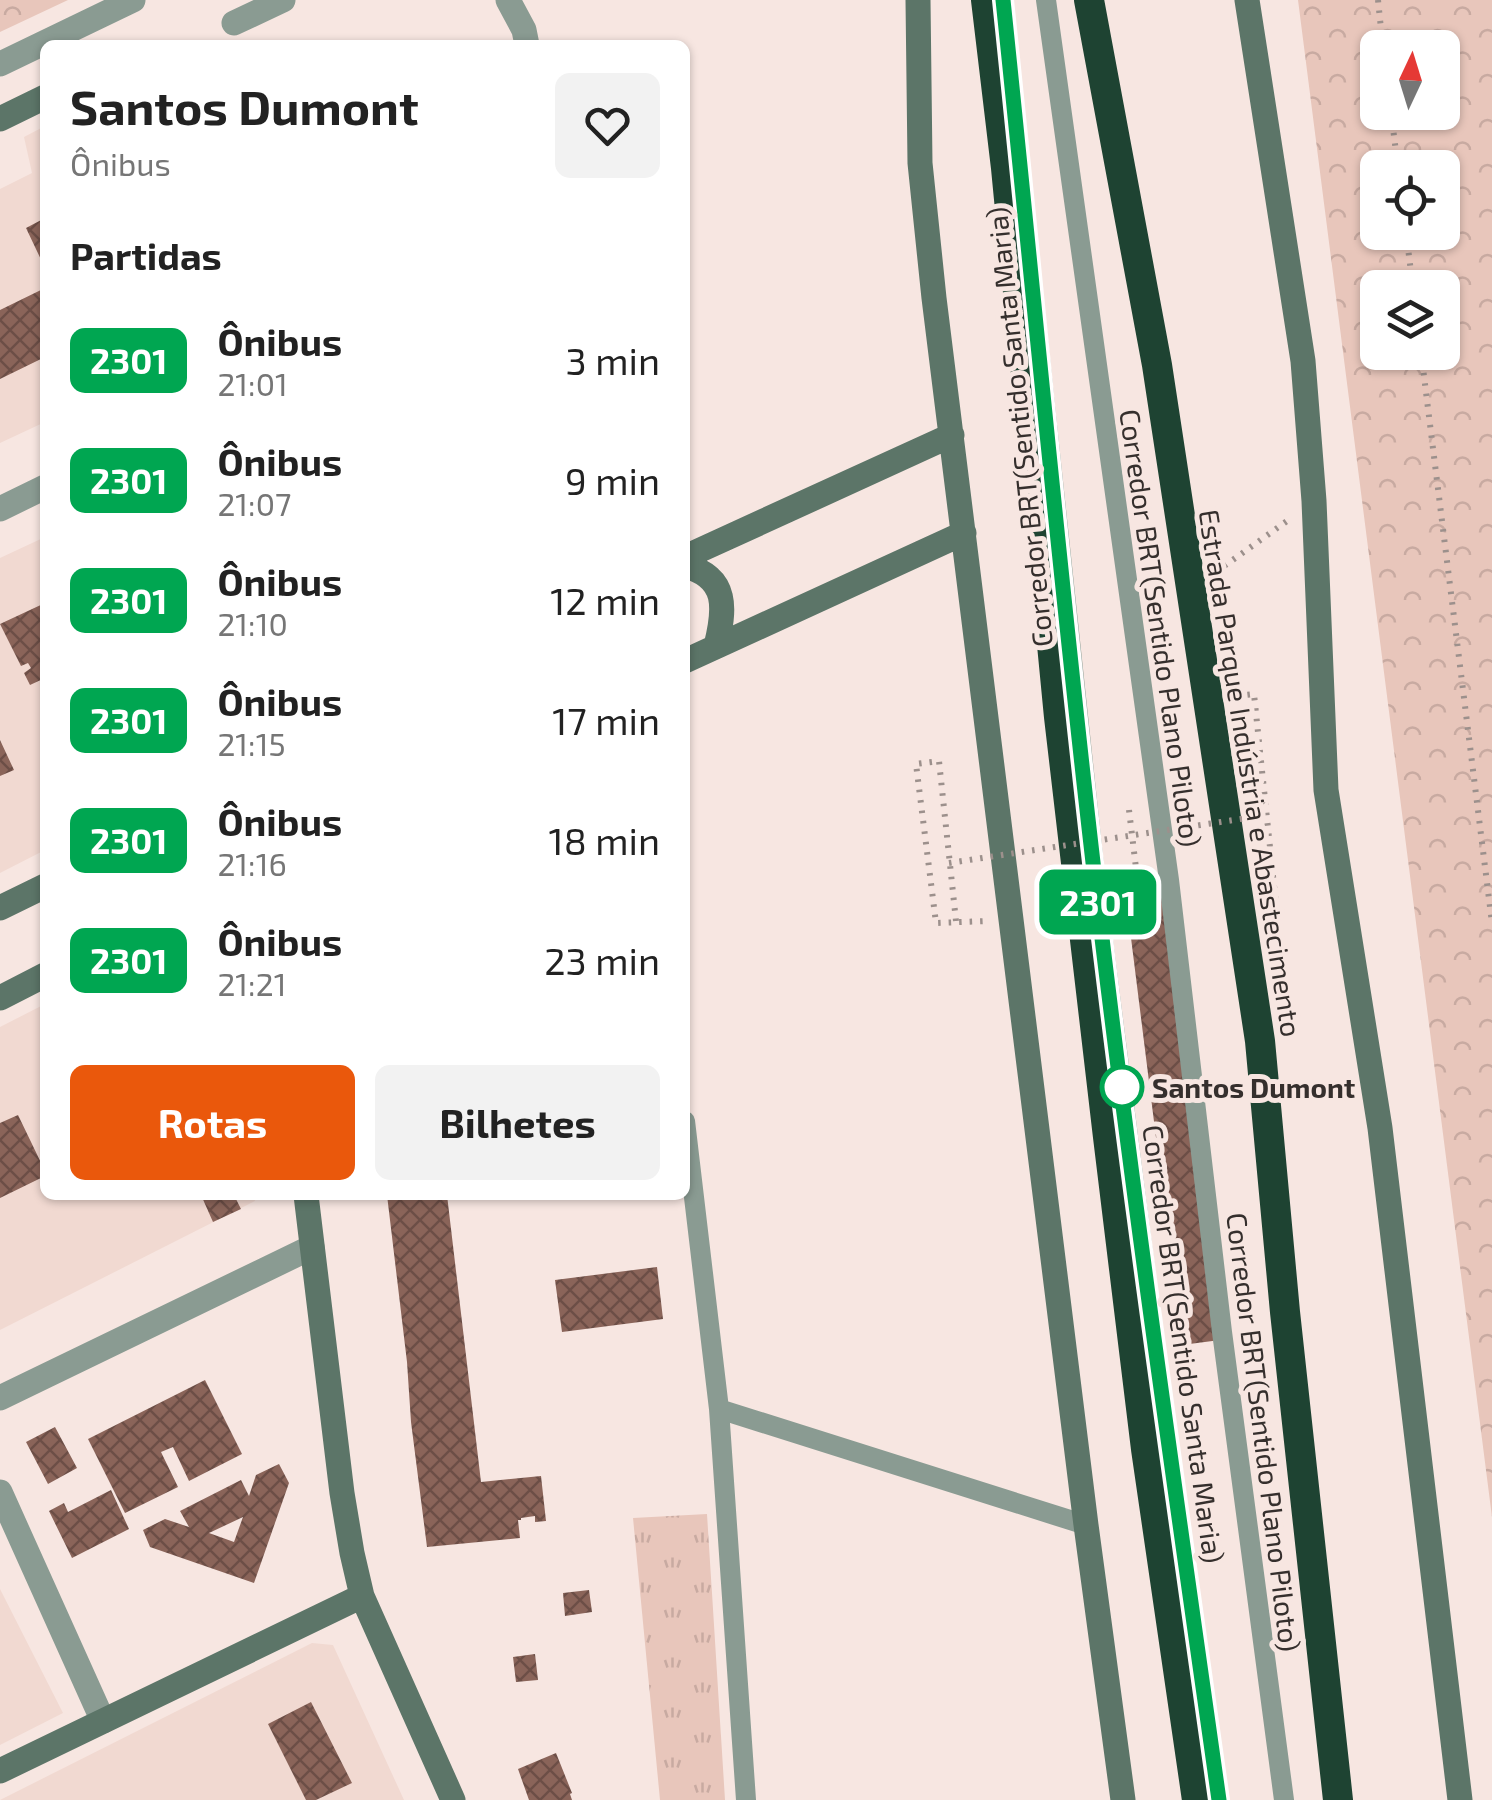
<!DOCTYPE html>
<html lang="pt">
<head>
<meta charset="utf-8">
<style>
	:root { --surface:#fff; --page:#f2f2f2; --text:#222; --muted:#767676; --accent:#ea580c }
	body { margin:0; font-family:"Exo 2",sans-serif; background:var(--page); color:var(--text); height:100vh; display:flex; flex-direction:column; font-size:38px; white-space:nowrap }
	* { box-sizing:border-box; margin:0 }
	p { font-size:32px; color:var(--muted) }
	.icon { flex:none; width:55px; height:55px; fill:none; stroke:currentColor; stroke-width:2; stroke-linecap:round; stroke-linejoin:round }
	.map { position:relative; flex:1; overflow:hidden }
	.sheet { position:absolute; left:40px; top:40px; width:650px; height:1160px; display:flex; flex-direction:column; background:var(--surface); border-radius:15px; box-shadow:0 2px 8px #0004 }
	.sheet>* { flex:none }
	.badge { padding:0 20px; border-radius:15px; font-size:35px; line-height:65px }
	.needle { width:65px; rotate:4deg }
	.fabs { position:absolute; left:1360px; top:30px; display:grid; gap:20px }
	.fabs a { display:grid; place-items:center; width:100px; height:100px; border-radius:15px; background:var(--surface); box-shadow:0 2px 8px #0004; font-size:50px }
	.map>.badge { position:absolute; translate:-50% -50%; box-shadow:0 0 0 5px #fff }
	h2 { padding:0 30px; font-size:38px; line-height:90px }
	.round { display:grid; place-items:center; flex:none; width:105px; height:105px; border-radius:15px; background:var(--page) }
	.summary { display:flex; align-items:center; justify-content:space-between; height:170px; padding:0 30px }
	h1 { font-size:48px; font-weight:700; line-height:75px }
	.cta { display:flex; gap:20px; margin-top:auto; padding:20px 30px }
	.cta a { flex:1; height:115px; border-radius:15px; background:var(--accent); color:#fff; font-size:40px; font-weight:700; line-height:115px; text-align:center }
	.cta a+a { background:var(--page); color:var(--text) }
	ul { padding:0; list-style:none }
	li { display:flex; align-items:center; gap:30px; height:120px; padding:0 30px }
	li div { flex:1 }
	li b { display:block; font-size:38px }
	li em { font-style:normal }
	li .badge { min-width:110px; font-weight:700; text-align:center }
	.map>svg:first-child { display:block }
</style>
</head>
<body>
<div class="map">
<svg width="1492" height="1800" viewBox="0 0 1492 1800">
	<defs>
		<pattern id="grass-tufts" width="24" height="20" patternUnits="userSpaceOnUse" patternTransform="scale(2.5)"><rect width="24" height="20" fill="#e8c6bb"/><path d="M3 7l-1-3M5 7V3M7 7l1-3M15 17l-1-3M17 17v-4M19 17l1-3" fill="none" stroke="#c8aaa1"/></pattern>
		<pattern id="forest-crowns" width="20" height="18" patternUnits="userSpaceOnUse" patternTransform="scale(2.5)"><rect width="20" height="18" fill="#e8c6bb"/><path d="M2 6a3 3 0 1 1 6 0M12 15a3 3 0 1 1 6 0" fill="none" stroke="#c8aaa1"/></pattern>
		<pattern id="building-cross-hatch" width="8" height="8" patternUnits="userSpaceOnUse" patternTransform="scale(2.5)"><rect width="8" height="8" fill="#8a6459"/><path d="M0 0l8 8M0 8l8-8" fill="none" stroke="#6c4e46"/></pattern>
	</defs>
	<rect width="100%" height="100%" fill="#f7e6e1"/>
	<path fill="#f1d9d1" d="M45,126V422L0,443V189L32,173L24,137Z
		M45,537V850L0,873V558Z
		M45,1004V1195H254L255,1201L0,1330V1027Z
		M0,1589L63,1713L0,1745Z
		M312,1643L333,1645L404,1800H0Z"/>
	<path fill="url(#grass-tufts)" d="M707,1514L725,1800H660L633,1518Z"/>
	<path fill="url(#forest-crowns)" fill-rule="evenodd" d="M0,0H68L0,32Z
		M1298,0H1492V1517ZM1378,48H1442V112H1378ZM1378,168H1442V232H1378ZM1378,288H1442V352H1378Z"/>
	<path fill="url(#building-cross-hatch)" fill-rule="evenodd" d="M45,218V268L26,228Z
		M45,288V357L0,379V310Z
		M45,603V678L30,685L24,673L31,668L28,663L21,666L0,624Z
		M0,740L14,770L0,776Z
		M1163,894L1220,1340L1182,1345L1126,898Z
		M18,1115L45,1171V1176L0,1198V1123Z
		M201,1195H234L241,1209L213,1222Z
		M387,1195H447L481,1482L541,1476L546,1521L535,1522V1516L521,1518V1520H518L520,1538L427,1547L411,1422L407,1362Z
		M657,1267L663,1319L562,1332L555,1280Z
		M205,1380L242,1454L189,1481L173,1447L161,1452L178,1487L125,1513L88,1439Z
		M55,1427L77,1468L48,1484L26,1442Z
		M279,1464L289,1483L254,1583L150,1547L143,1530L165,1519L189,1527L180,1511L241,1480L249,1496L256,1475ZM243,1517L234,1542L209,1533Z
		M111,1490L129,1529L72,1558L49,1511L64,1503L68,1512Z
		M589,1590L592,1612L565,1616L563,1593Z
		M535,1654L538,1680L516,1682L513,1657Z
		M311,1702L352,1783L316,1800H306L268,1724Z
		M556,1753L572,1793L570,1794L572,1800H529L518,1769Z"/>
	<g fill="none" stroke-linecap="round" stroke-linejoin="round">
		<path stroke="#9c908c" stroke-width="6" stroke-dasharray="2.5 8" stroke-linecap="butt" d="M1378,0L1383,48
			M1391,112L1398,168
			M1406,232L1413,288
			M1421,352L1492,923
			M1216,572L1287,521
			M1237,696L1254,694L1280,943
			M1129,810L1139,893
			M956,921L939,761L916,764L936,923L986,921"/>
		<path stroke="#8a9b92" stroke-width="20" d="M1003,0L1019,152
			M1046,0L1169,880L1222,1332L1284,1800
			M1029,256L1097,894L1156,1355L1219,1800
			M685,1121L719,1409L746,1800
			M719,1409L1086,1525"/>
		<path stroke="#8a9b92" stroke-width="25" d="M508,0L524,30L527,45
			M234,23L283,0
			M0,64L133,0
			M0,509L45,487
			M0,1398L312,1247
			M0,1492L103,1721"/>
		<path stroke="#5c7568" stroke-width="25" d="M918,0L920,163L934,298L1086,1525L1123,1800
			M1247,0L1303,361L1314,501L1326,790L1380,1128L1460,1800
			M0,119L45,97
			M685,557L952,435
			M685,566C729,577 725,610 716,646
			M685,661L964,533
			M0,908L45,886
			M0,998L45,975
			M306,1195L342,1493L352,1553L362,1596L453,1800
			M0,1771L362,1596"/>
		<path stroke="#1e4332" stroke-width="30" d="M986,0L1006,168L1059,717L1108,1137L1146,1449L1197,1800
			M1089,0L1157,365L1260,1041L1285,1312L1338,1800"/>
		<path stroke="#9c908c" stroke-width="6" stroke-dasharray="2.5 8" stroke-linecap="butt" d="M949,863L1247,818"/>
	</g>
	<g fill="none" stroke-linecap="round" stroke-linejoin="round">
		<g stroke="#fff" stroke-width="22">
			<path id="line" d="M1003,0C1034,296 1061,592 1096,888C1132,1193 1176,1496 1219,1800"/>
		</g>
		<use href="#line" stroke="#00a651" stroke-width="15"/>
	</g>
	<circle fill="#fff" stroke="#00a651" stroke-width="5" cx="1122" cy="1087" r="20"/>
	<g text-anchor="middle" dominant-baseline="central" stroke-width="10" stroke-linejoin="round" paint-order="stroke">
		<g font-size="28" fill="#352f2d" stroke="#f7e6e1">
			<text transform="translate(1019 427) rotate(-96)">Corredor BRT(Sentido Santa Maria)</text>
			<text transform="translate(1161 628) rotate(82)">Corredor BRT(Sentido Plano Piloto)</text>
			<text transform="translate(1251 773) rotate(81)">Estrada Parque Indústria e Abastecimento</text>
			<text transform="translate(1184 1344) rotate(82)">Corredor BRT(Sentido Santa Maria)</text>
			<text transform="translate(1264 1432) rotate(83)">Corredor BRT(Sentido Plano Piloto)</text>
		</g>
		<g font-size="28" font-weight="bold" fill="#352f2d" stroke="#f7e6e1" text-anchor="start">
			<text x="1152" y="1087">Santos Dumont</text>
		</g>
	</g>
</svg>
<div class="fabs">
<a><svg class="needle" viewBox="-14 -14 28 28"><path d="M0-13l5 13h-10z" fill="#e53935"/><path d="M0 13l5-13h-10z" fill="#767676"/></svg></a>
<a><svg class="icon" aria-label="locate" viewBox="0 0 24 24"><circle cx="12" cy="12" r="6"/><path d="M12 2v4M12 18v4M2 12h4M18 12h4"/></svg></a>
<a><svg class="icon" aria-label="layers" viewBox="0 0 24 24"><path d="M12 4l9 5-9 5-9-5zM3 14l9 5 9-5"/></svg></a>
</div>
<b class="badge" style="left:1098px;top:902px;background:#00a651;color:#fff">2301</b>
<section class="sheet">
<div class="summary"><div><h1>Santos Dumont</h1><p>Ônibus</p></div><a class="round"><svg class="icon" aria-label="heart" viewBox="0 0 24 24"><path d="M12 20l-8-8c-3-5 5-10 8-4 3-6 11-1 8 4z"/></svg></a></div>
<h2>Partidas</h2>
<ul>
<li><span class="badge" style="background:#00a651;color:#fff">2301</span><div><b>Ônibus</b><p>21:01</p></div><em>3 min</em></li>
<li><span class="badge" style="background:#00a651;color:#fff">2301</span><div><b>Ônibus</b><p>21:07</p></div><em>9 min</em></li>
<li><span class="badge" style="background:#00a651;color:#fff">2301</span><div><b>Ônibus</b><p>21:10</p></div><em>12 min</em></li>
<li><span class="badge" style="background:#00a651;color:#fff">2301</span><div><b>Ônibus</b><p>21:15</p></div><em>17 min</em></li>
<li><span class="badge" style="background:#00a651;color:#fff">2301</span><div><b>Ônibus</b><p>21:16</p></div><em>18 min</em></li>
<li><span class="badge" style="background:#00a651;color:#fff">2301</span><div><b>Ônibus</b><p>21:21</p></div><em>23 min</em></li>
</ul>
<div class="cta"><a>Rotas</a><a>Bilhetes</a></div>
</section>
</div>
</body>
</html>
